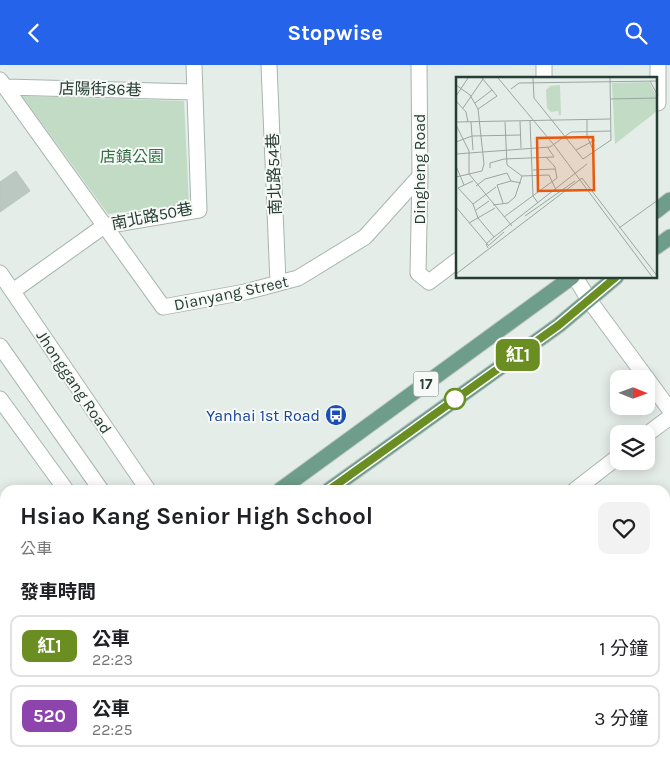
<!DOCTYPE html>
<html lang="zh-TW">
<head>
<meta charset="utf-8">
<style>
	:root { --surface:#fff; --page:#f2f2f2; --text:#202124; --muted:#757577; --line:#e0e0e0; --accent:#2563eb }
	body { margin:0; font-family:Karla,"Noto Sans TC",sans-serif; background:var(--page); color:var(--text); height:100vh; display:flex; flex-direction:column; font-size:19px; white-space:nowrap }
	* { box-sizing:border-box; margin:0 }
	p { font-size:16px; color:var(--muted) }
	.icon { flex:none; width:28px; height:28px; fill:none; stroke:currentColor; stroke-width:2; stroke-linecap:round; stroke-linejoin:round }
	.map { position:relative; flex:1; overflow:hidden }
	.drawer { position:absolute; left:0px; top:420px; width:670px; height:281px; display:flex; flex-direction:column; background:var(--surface); border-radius:15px 15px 0 0; box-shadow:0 2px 12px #0003 }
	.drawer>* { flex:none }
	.badge { padding:0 10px; border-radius:8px; font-size:18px; line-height:32px }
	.needle { width:32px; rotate:91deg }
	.tools { position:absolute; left:610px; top:305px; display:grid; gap:10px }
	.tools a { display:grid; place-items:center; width:45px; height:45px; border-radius:10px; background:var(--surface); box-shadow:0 2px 12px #0003; font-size:25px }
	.map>.badge { position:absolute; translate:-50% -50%; box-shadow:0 0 0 2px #fff }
	h2 { padding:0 20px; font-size:19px; line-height:45px }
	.round { display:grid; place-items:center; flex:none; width:52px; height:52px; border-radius:10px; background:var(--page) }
	.head { display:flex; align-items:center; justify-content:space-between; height:85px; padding:0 20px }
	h1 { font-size:24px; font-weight:700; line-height:38px }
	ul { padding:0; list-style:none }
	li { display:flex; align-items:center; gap:15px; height:62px; margin:0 10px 8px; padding:0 10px; border:2px solid var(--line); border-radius:10px }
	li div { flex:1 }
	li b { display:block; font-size:19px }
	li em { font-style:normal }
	li .badge { min-width:55px; font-weight:700; text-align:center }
	header { display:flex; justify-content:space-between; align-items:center; height:65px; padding:0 20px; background:var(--accent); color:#fff; font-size:22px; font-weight:700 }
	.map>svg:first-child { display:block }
</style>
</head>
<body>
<header><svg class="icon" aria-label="back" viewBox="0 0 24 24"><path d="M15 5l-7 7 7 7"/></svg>Stopwise<svg class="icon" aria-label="search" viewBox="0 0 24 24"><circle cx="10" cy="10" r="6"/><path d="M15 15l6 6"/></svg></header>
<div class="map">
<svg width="670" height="701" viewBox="0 0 670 701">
	<rect width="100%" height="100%" fill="#e5ede8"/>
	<path fill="#c1dbc5" d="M22,31L184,36L189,139L108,149Z"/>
	<path fill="#bbc7c1" stroke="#b8c6be" d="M16,106L30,126L0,147V117Z"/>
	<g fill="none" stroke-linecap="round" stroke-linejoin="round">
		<g stroke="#a8b5ae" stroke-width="17">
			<path id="minor" d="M269,0L278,218
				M419,0L420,111L418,208L429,217L458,195
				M544,0V14
				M658,0V38
				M0,15L163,242L245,227L298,213L365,172L420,111
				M5,22L195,27
				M0,208L148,425
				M575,212L589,235L670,345
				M13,226L104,161L199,145L194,0
				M0,281L101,425
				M0,334L66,425
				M646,370L670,352
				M575,425L619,391
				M665,488L670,484
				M0,599L5,596
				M665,631L670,629
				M0,685L5,681
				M470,696L473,701
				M617,696L619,701
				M497,701L507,696"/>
		</g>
		<g stroke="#c2c9c6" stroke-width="17">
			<path id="major" d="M656,146L670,135
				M656,182L670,172
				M280,425L572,212
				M329,425L559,260L616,212
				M0,625L5,622
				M0,658L5,655"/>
		</g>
		<use href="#minor" stroke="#fff" stroke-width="15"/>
		<use href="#major" stroke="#6f9d8b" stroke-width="15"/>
	</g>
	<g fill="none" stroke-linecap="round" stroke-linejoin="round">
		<g stroke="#fff" stroke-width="11">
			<path id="line" d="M329,425L559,260L616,212"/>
		</g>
		<use href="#line" stroke="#6b8e23" stroke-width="8"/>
	</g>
	<defs>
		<g id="bus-disc" transform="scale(1.125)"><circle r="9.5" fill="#1a4fb4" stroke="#f6f9f7"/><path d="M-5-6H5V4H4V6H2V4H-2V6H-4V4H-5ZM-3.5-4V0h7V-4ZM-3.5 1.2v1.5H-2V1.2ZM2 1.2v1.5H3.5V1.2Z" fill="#fff"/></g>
	</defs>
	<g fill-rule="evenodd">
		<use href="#bus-disc" x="336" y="350"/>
	</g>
	<circle fill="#fff" stroke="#6b8e23" stroke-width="2.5" cx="455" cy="334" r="10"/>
	<g text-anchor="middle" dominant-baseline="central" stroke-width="4" stroke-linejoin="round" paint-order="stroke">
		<rect fill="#f6f9f7" stroke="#64756e" stroke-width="1" x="413.5" y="306.5" width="25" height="25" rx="4"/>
		<g font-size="15" font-weight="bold" fill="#263d34">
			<text x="426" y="319">17</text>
		</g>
		<g font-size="16" fill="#263d34" stroke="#f6f9f7">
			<text transform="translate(100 24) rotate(1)">店陽街86巷</text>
			<text transform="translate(419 104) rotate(-90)">Dingheng Road</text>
			<text transform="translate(274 109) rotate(-92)">南北路54巷</text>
			<text transform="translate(152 151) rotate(-11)">南北路50巷</text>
			<text transform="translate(231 228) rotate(-12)">Dianyang Street</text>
			<text transform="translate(74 317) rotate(56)">Jhonggang Road</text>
		</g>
		<g font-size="16" fill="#356f44" stroke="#f6f9f7">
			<text x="132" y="91">店鎮公園</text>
		</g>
		<g font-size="16" fill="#164399" stroke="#f6f9f7" text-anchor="end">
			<text x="320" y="350">Yanhai 1st Road</text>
		</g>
	</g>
	<g transform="translate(456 12)">
		<rect width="201" height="201" fill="#e5ede8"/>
		<path d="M193,5L202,21L201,34L159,67L156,6ZM104,8L105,38H103L102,34L95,35L91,31L90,13L94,9Z" fill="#c1dbc5"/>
		<path fill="none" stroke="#99a7a0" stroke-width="1" d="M42,1L98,68L197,201M77,1L78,21L127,82L155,63L154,1M194,4L202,19M0,8L14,18L22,32L28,87L26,94L0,100M55,12L63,6L202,4M0,19L12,1M154,22L202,21M0,24L10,35L12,45M19,26L36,13M7,31L27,2M22,32L41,19L26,1M131,43V59L138,75M64,44L65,71M74,44L77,119L82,126M0,45L154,42M15,45L17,73M49,45L51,88L66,99L93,98L100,113M0,48L13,74V97L56,149M0,65L16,59L65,58M120,73L139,63M0,77L94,70L115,55L155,54M0,89L8,108M34,91V86L48,82L98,80L92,71M77,93L99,92M17,104L2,111L17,127L22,141L38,160M20,109L29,102L51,96L55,104M47,126L41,108L55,104L65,106M17,127L40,110M37,128L52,126L59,120L66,99M0,130L32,168M20,133L33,124M69,139L119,104M48,140L101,101L99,90L90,80M13,146L39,131M163,151L202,123M32,169L48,155M32,171L30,167L38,160L131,87M0,197L126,101L202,200"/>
		<path fill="#e8590c" fill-opacity="0.15" stroke="#e8590c" stroke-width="2.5" d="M137,60L138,113L82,114L81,61Z"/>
		<rect width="201" height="201" fill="none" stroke="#263d34" stroke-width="2.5"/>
	</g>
</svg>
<div class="tools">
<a><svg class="needle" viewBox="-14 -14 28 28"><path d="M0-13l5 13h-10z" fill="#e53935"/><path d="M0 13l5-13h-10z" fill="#757577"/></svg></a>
<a><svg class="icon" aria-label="layers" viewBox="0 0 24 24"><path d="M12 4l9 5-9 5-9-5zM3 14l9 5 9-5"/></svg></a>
</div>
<b class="badge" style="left:518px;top:290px;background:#6b8e23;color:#fff">紅1</b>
<section class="drawer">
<div class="head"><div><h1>Hsiao Kang Senior High School</h1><p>公車</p></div><a class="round"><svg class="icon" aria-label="heart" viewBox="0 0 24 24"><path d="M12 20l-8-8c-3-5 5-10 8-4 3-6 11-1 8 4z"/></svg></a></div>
<h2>發車時間</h2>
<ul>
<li><span class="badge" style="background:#6b8e23;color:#fff">紅1</span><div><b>公車</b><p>22:23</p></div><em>1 分鐘</em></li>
<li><span class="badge" style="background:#8e44ad;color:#fff">520</span><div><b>公車</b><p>22:25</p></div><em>3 分鐘</em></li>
</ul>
</section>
</div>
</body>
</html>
